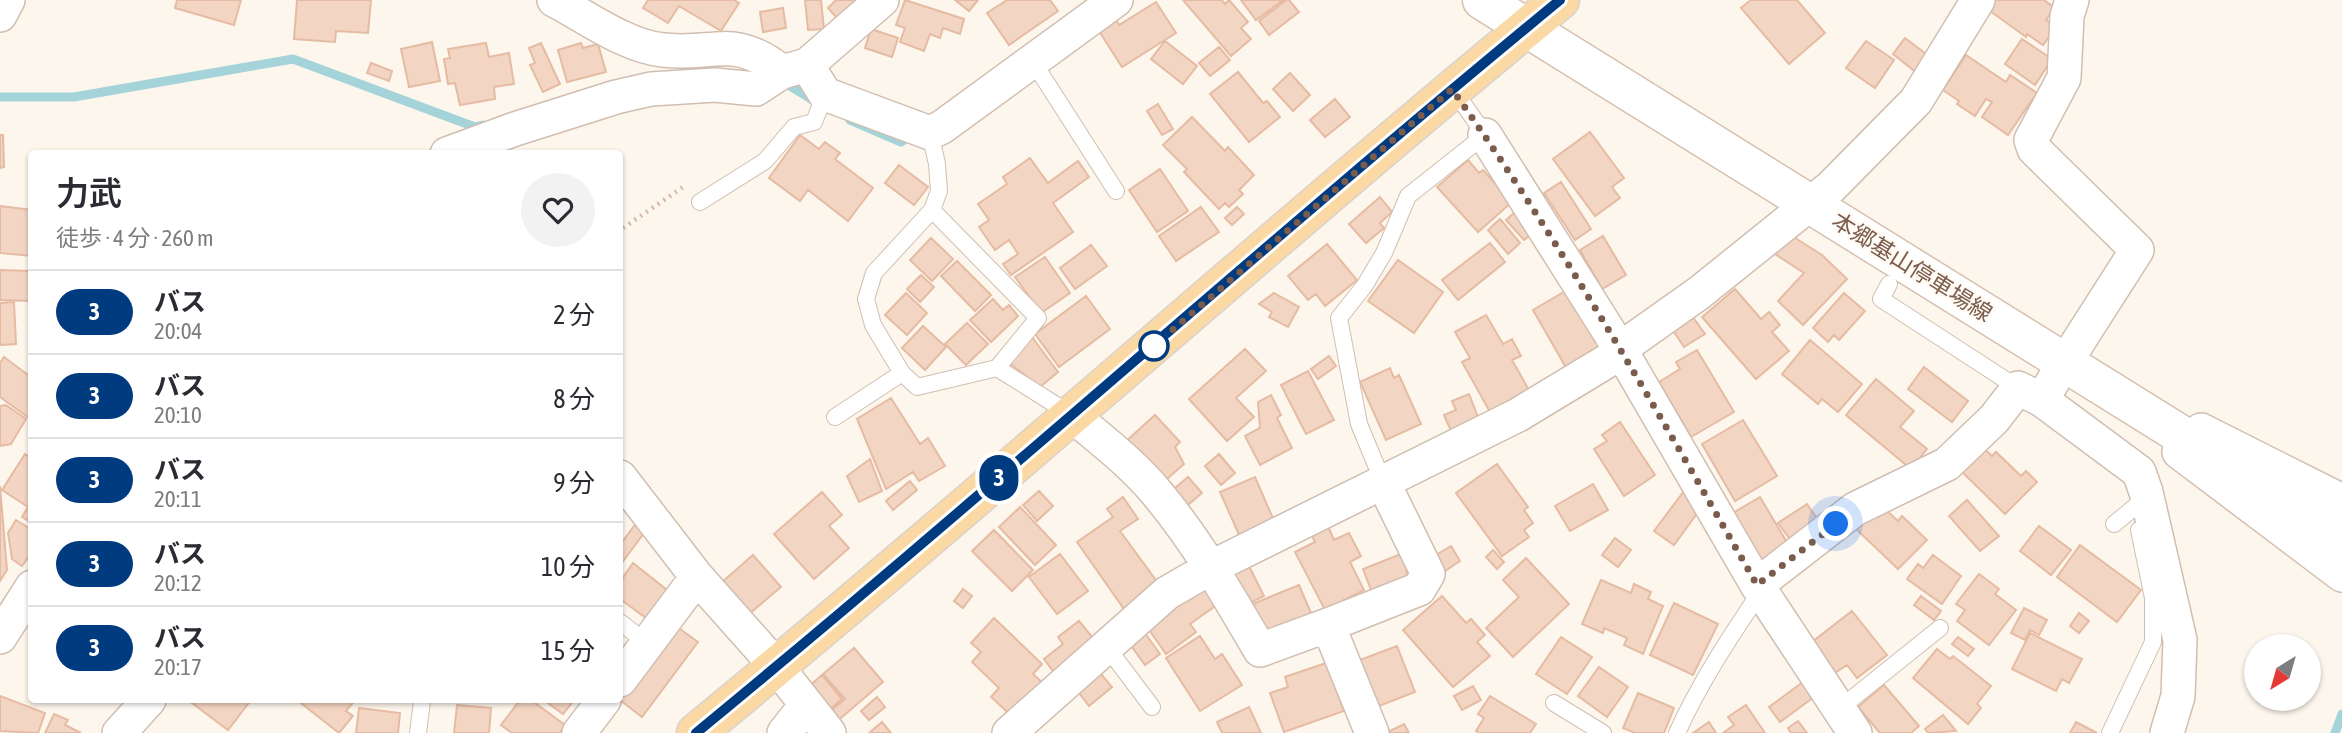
<!DOCTYPE html>
<html lang="ja">
<head>
<meta charset="utf-8">
<style>
	:root { --surface:#fff; --page:#f2f2f3; --text:#2b2b33; --muted:#7c7c81; --line:#e1e1e2 }
	body { margin:0; font-family:"Asap Condensed","Noto Sans JP",sans-serif; background:var(--page); color:var(--text); height:100vh; display:flex; flex-direction:column; font-size:26px; white-space:nowrap }
	* { box-sizing:border-box; margin:0 }
	p { font-size:23px; color:var(--muted) }
	.icon { flex:none; width:38px; height:38px; fill:none; stroke:currentColor; stroke-width:2; stroke-linecap:round; stroke-linejoin:round }
	.map { position:relative; flex:1; overflow:hidden }
	.side { position:absolute; left:28px; top:150px; width:595px; height:553px; display:flex; flex-direction:column; background:var(--surface); border-radius:7px; box-shadow:0 2px 5px #0004 }
	.side>* { flex:none }
	.badge { padding:0 14px; border-radius:23px; font-size:24px; line-height:46px }
	.needle { width:46px; rotate:217deg }
	.tools { position:absolute; left:2244px; top:634px; display:grid; gap:14px }
	.tools a { display:grid; place-items:center; width:77px; height:77px; border-radius:50%; background:var(--surface); box-shadow:0 2px 5px #0004; font-size:35px }
	.you { position:absolute; width:35px; height:35px; margin:-18px; border:5px solid #fff; border-radius:50%; background:#1a73e8; box-shadow:0 0 0 10px #1a73e833 }
	.map>.badge { position:absolute; translate:-50% -50%; box-shadow:0 0 0 4px #fff }
	.round { display:grid; place-items:center; flex:none; width:74px; height:74px; border-radius:37px; background:var(--page) }
	.headline { display:flex; align-items:center; justify-content:space-between; height:119px; padding:0 28px }
	h1 { font-size:33px; font-weight:600; line-height:52px }
	ul { padding:0; list-style:none }
	li { display:flex; align-items:center; gap:21px; height:84px; padding:0 28px; border-top:2px solid var(--line) }
	li div { flex:1 }
	li b { display:block; font-size:26px }
	li em { font-style:normal }
	li .badge { min-width:77px; font-weight:700; text-align:center }
	.map>svg:first-child { display:block }
</style>
</head>
<body>
<div class="map">
<svg width="2342" height="733" viewBox="0 0 2342 733">
	<rect width="100%" height="100%" fill="#fdf6ec"/>
	<g fill="none" stroke-linecap="round" stroke-linejoin="round">
		<path stroke="#a5d3da" stroke-width="9" d="M780,80L816,102
			M0,97H74L293,59L475,127L483,125
			M850,120L901,142L912,134
			M2335,733L2342,714"/>
	</g>
	<path fill="#f3d5c3" stroke="#e6bba3" stroke-width="2" d="M177,0H241L234,25L175,8Z
		M297,0H371L368,33L336,31L335,42L294,39Z
		M648,0H734L739,3L721,31L679,6L668,23L643,8Z
		M805,0H821L824,29L808,30Z
		M836,0H856L837,18L828,8Z
		M905,0L964,19L960,34L943,28L940,38L930,34L924,51L900,42L905,28L896,25Z
		M955,0H978L969,11Z
		M1007,0H1050L1058,11L1009,45L987,13Z
		M1183,0H1222L1225,4L1229,0L1248,22L1241,28L1251,39L1231,56Z
		M1241,0H1283L1256,20Z
		M1286,0H1289L1299,12L1269,35L1259,21Z
		M1751,0H1797L1825,33L1789,64L1741,8Z
		M1991,0H2044L2055,8L2046,20L2056,27L2043,45L2027,34L2026,37L1986,8Z
		M1156,2L1176,33L1122,67L1099,31L1116,20L1119,25Z
		M783,8L786,28L763,32L760,12Z
		M871,29L898,38L892,57L865,48Z
		M1905,38L1930,57L1917,73L1893,54Z
		M2022,39L2052,59L2035,85L2005,64Z
		M1165,41L1197,66L1183,84L1151,59Z
		M1866,41L1894,60L1875,88L1846,68Z
		M432,42L440,81L409,87L401,49Z
		M486,43L489,57L509,53L514,84L494,87L495,99L460,105L455,83L448,84L444,59L450,58L448,49Z
		M541,43L560,84L543,92L530,65L535,63L529,48Z
		M581,43L583,48L598,44L606,72L567,82L558,50Z
		M1219,47L1230,60L1210,76L1199,63Z
		M1966,55L2006,82L2010,75L2037,93L2008,135L1982,117L1992,102L1986,99L1975,116L1957,104L1959,101L1943,90Z
		M371,63L392,71L389,81L367,73Z
		M1238,72L1263,103L1267,101L1280,117L1249,142L1210,94Z
		M1290,73L1310,95L1293,111L1273,89Z
		M1335,99L1350,117L1325,137L1310,120Z
		M1158,104L1173,129L1162,135L1147,111Z
		M1192,117L1225,151L1228,147L1254,175L1239,190L1243,194L1229,207L1225,203L1219,209L1184,172L1187,169L1163,145Z
		M1590,132L1624,178L1612,187L1620,198L1595,216L1553,159Z
		M0,135H3L4,167L0,168Z
		M800,135L819,149L825,142L840,153L835,159L873,188L848,221L808,190L800,201L769,178Z
		M1030,158L1048,183L1078,161L1089,177L1053,203L1073,232L1011,275L1003,264L1018,254L1009,240L995,250L979,227L989,220L978,204L1007,184L1003,177Z
		M1468,160L1479,173L1483,170L1512,202L1478,232L1437,187Z
		M899,165L928,187L914,205L885,183Z
		M1160,169L1188,211L1157,232L1129,190Z
		M1561,182L1591,229L1575,240L1544,193Z
		M1380,197L1392,212L1380,223L1384,228L1366,243L1349,224Z
		M0,206L32,210V256L0,253Z
		M1201,207L1219,232L1176,261L1159,236Z
		M1237,207L1244,214L1232,225L1225,218Z
		M1516,211L1534,232L1524,240L1506,220Z
		M1500,219L1520,243L1508,254L1488,230Z
		M1789,234L1822,255L1847,279L1803,325L1778,301L1804,273L1775,254Z
		M1603,236L1626,275L1602,289L1580,250Z
		M931,238L953,259L932,281L910,260Z
		M1490,243L1505,262L1458,300L1442,280Z
		M1327,244L1357,280L1325,306L1316,294L1308,300L1288,276Z
		M1091,245L1107,266L1075,289L1060,268Z
		M1045,257L1070,293L1041,313L1015,277Z
		M1398,260L1443,292L1414,333L1368,301Z
		M957,261L991,295L975,311L941,276Z
		M0,270L31,271V301L0,300Z
		M921,275L934,287L920,302L907,289Z
		M1735,289L1761,319L1769,312L1780,325L1772,332L1789,351L1756,379L1702,317Z
		M1567,290L1603,350L1568,371L1533,310Z
		M906,293L927,313L907,335L885,315Z
		M1274,293L1299,307L1288,327L1269,317L1272,312L1259,304Z
		M1844,293L1865,311L1839,340L1834,335L1828,342L1813,328Z
		M1086,296L1110,329L1059,367L1035,334Z
		M993,299L1003,310L1009,305L1018,316L991,342L970,320Z
		M14,302L16,344L0,345V303Z
		M1486,315L1503,344L1512,339L1521,356L1512,360L1529,390L1490,412L1462,362L1470,358L1455,332Z
		M1692,316L1705,334L1684,347L1672,329Z
		M967,323L988,344L966,365L945,344Z
		M923,326L946,347L925,370L902,348Z
		M1032,337L1058,372L1040,387L1008,362Z
		M1810,340L1862,384L1838,412L1822,399L1818,404L1782,374Z
		M1245,349L1266,371L1236,398L1254,417L1227,441L1189,399Z
		M1697,350L1734,412L1691,437L1659,382L1680,369L1676,362Z
		M1329,356L1336,366L1318,379L1311,369Z
		M4,357L32,378V415L29,418L0,397V363Z
		M1924,367L1968,401L1952,422L1908,389Z
		M1390,368L1394,378L1399,375L1421,424L1386,440L1360,382Z
		M1308,371L1334,420L1306,434L1281,385Z
		M1876,379L1914,411L1900,427L1927,449L1911,469L1846,415Z
		M1469,394L1479,420L1451,431L1444,415L1456,410L1452,401Z
		M1271,395L1281,415L1277,418L1292,448L1260,465L1245,436L1260,428L1258,402Z
		M891,398L920,444L928,438L945,466L919,481L913,472L886,489L857,419Z
		M6,405L26,419L11,444L0,446V406Z
		M1155,415L1180,442L1175,447L1184,464L1161,484L1124,443Z
		M1743,420L1777,476L1735,501L1702,444Z
		M1620,422L1655,475L1624,496L1594,449L1607,441L1602,435Z
		M1979,444L1992,456L1996,452L2021,476L2026,471L2037,482L2005,514L1957,467Z
		M25,454L32,459V523L22,517L28,507L2,490Z
		M1219,454L1235,473L1221,485L1205,466Z
		M870,459L882,491L859,502L847,476Z
		M1497,464L1528,507L1524,510L1533,523L1524,530L1529,537L1502,556L1456,493Z
		M1188,477L1202,493L1181,511L1168,494Z
		M1255,477L1275,523L1240,537L1220,492Z
		M910,481L917,490L893,510L886,501Z
		M1593,484L1608,510L1570,531L1555,506Z
		M0,486L7,570L0,581Z
		M1687,487L1701,508L1674,545L1654,531Z
		M1039,491L1053,506L1037,521L1023,505Z
		M822,492L842,515L829,526L849,548L814,579L774,534Z
		M1123,497L1138,519L1120,531L1161,587L1126,612L1077,542L1113,517L1107,509Z
		M1760,497L1789,546L1762,562L1733,513Z
		M1967,500L1999,536L1980,551L1949,516Z
		M1807,504L1820,523L1792,542L1778,523Z
		M1020,507L1056,545L1035,565L999,527Z
		M1885,509L1898,521L1902,516L1927,540L1898,569L1854,527Z
		M16,520L32,530V552L22,566L12,559L8,533Z
		M637,522L647,529L621,564L620,545Z
		M1328,526L1334,540L1349,533L1361,556L1350,562L1364,590L1325,610L1295,552L1315,542L1311,534Z
		M2039,526L2071,550L2051,575L2020,551Z
		M994,530L1033,570L1012,591L972,551Z
		M1615,538L1631,550L1618,567L1602,555Z
		M2080,545L2141,590L2117,622L2057,577Z
		M1451,546L1460,561L1445,571L1436,555Z
		M1493,550L1504,562L1497,569L1486,557Z
		M1406,552L1412,568L1406,571L1410,580L1373,595L1363,569Z
		M1060,554L1088,591L1057,614L1029,577Z
		M753,555L781,587L749,614L721,583Z
		M1933,555L1961,576L1942,604L1907,579L1918,564L1923,568Z
		M1526,558L1569,604L1513,657L1486,628L1519,597L1503,580Z
		M1247,562L1264,596L1240,608L1223,574Z
		M633,563L667,590L646,618L620,599V582Z
		M1979,574L1999,589L1995,594L2016,610L1989,645L1957,621L1965,610L1956,604Z
		M1601,580L1631,593L1634,584L1651,592L1648,599L1663,606L1643,654L1624,645L1627,638L1604,628L1603,633L1582,624Z
		M1206,581L1221,602L1190,624L1196,632L1166,654L1145,624Z
		M1299,585L1314,620L1262,641L1248,606Z
		M963,589L972,596L963,608L954,601Z
		M1442,596L1466,623L1471,619L1485,635L1477,642L1490,656L1453,687L1403,630Z
		M1921,596L1941,611L1934,620L1914,605Z
		M1674,603L1718,624L1693,675L1650,655Z
		M2024,608L2047,620L2039,635L2030,630L2025,640L2011,633Z
		M1852,611L1887,655L1857,678L1847,665L1835,673L1812,642Z
		M2079,613L2089,621L2079,633L2070,626Z
		M994,618L1042,664L1033,674L1046,686L1015,719L991,697L999,688L972,662L981,652L971,643Z
		M1079,621L1097,643L1056,675L1044,659L1063,644L1058,637Z
		M673,624L698,642L642,717L620,700V695Z
		M1142,629L1160,654L1145,665L1127,640Z
		M2030,633L2082,659L2069,683L2062,679L2056,691L2012,669Z
		M1200,636L1215,659L1222,654L1242,685L1200,711L1166,658Z
		M1561,637L1592,657L1567,694L1536,674Z
		M1958,637L1974,649L1968,656L1952,644Z
		M1397,646L1415,692L1374,708L1357,661Z
		M854,648L883,682L835,723L827,714L845,699L823,674Z
		M1937,649L1950,659L1953,656L1991,686L1977,704L1981,708L1968,724L1913,678Z
		M1326,663L1344,711L1284,732L1270,693L1288,687L1285,677Z
		M1095,667L1112,687L1089,706L1073,685Z
		M1599,667L1628,687L1607,717L1578,696Z
		M822,675L842,699L827,712L807,688Z
		M1803,682L1814,697L1780,722L1769,707Z
		M1884,685L1919,726L1911,733H1880L1858,707Z
		M1473,686L1481,700L1462,710L1454,696Z
		M1638,693L1674,708L1664,733H1635L1623,728Z
		M0,696L45,713L38,733L0,731Z
		M1490,696L1536,724L1530,733H1479L1476,731L1484,718L1478,714Z
		M877,697L885,707L869,720L861,711Z
		M188,700H251L228,730Z
		M297,700H355L346,711L353,716L339,733Z
		M520,700H531L565,725L560,733H512L501,725Z
		M544,700H574L563,714Z
		M457,705L491,708L489,733H454Z
		M1746,705L1765,733H1723L1734,725L1728,717Z
		M1249,707L1261,733H1222L1217,722Z
		M359,708L400,713L398,733H356Z
		M54,714L68,720L65,725L81,733H45Z
		M1943,715L1956,731L1928,733L1925,729Z
		M1798,721L1807,733H1791L1788,728Z
		M882,722L891,733H869Z
		M1709,722L1716,733H1693Z
		M2076,722L2097,733H2070Z
		M1404,724L1409,733H1386Z"/>
	<g fill="none" stroke-linecap="round" stroke-linejoin="round">
		<g stroke="#d1beb0" stroke-width="18">
			<path id="lane" d="M1032,60L1116,191
				M930,133L937,164L939,191L932,210L874,273L866,299L873,325L902,373L917,387L997,368L1072,415
				M700,202L765,161L794,127L814,122L825,94
				M932,210L1038,318L997,368
				M1889,284L1881,299L2018,388
				M835,417L902,373
				M1383,482L1359,424L1339,318L1365,285L1384,253L1408,196L1485,135L1453,89
				M2114,524L2136,506L2145,494
				M620,622L647,643
				M1106,646L1152,707
				M1554,703L1603,733
				M1839,709L1940,628
				M418,733L422,701
				M1677,733C1700,682 1730,637 1761,591
				M2110,733L2153,642V598L2139,530"/>
		</g>
		<g stroke="#d1beb0" stroke-width="36">
			<path id="street" d="M554,0C585,16 627,47 663,50C715,56 733,33 782,72
				M0,15L8,0
				M807,65L825,94L930,133L942,127L1116,0
				M1485,135L1620,349L1757,585L1855,733
				M447,154L515,129L616,97L651,89L715,85L756,89L782,72L807,65L882,0
				M1620,349L1699,293L1831,187L1916,101L1978,0
				M2066,361L2137,250L2034,149L2031,140L2064,78L2067,16L2072,0
				M2063,364L2042,400L2139,472L2146,492L2180,640L2178,696L2167,733
				M1072,415C1101,440 1132,463 1156,492C1197,541 1228,595 1260,650L1328,625
				M2201,430L2342,501
				M2179,452L2342,575
				M620,477L697,577L777,667L829,733
				M1757,585L1855,509L1947,464L1994,419L2018,388L2042,400
				M0,637L32,587
				M620,680L697,577
				M119,733L149,700
				M579,733L604,700
				M784,733L806,705
				M1009,733L1167,593L1212,567L1518,415L1622,352
				M1372,733L1328,625L1419,589L1428,574L1383,482"/>
		</g>
		<g stroke="#d6c0b0" stroke-width="41">
			<path id="secondary" d="M1482,0L2342,535"/>
		</g>
		<g stroke="#dad1cd" stroke-width="41">
			<path id="primary" d="M696,733C988,493 1268,240 1560,0"/>
		</g>
		<path stroke="#d9b8a5" stroke-width="4.5" stroke-dasharray="2 5" stroke-linecap="butt" d="M623,228L683,187"/>
		<use href="#lane" stroke="#fff" stroke-width="16"/>
		<use href="#street" stroke="#fff" stroke-width="33"/>
		<use href="#secondary" stroke="#fff" stroke-width="38"/>
		<use href="#primary" stroke="#fbd9a5" stroke-width="38"/>
	</g>
	<g fill="none" stroke-linecap="round" stroke-linejoin="round">
		<g stroke="#fff" stroke-width="16">
			<path id="line" d="M696,733C988,493 1268,240 1560,0"/>
		</g>
		<use href="#line" stroke="#003b80" stroke-width="10"/>
		<path stroke="#7a5c4d" stroke-width="7" stroke-dasharray="0 12.6" d="M1154,346L1452,89C1564,247 1661,417 1757,585L1836,524"/>
	</g>
	<circle fill="#fff" stroke="#003b80" stroke-width="3.5" cx="1154" cy="346" r="14"/>
	<g text-anchor="middle" dominant-baseline="central" stroke-width="5" stroke-linejoin="round" paint-order="stroke">
		<g font-size="23" fill="#7a5c4d" stroke="#fffaf3">
			<text transform="translate(1912 267) rotate(32)">本郷基山停車場線</text>
		</g>
	</g>
</svg>
<div class="tools">
<a><svg class="needle" viewBox="-14 -14 28 28"><path d="M0-13l5 13h-10z" fill="#e53935"/><path d="M0 13l5-13h-10z" fill="#7c7c81"/></svg></a>
</div>
<div class="you" style="left:1836px;top:524px"></div>
<b class="badge" style="left:999px;top:478px;background:#003b80;color:#fff">3</b>
<section class="side">
<div class="headline"><div><h1>力武</h1><p>徒歩 · 4 分 · 260 m</p></div><a class="round"><svg class="icon" aria-label="heart" viewBox="0 0 24 24"><path d="M12 20l-8-8c-3-5 5-10 8-4 3-6 11-1 8 4z"/></svg></a></div>
<ul>
<li><span class="badge" style="background:#003b80;color:#fff">3</span><div><b>バス</b><p>20:04</p></div><em>2 分</em></li>
<li><span class="badge" style="background:#003b80;color:#fff">3</span><div><b>バス</b><p>20:10</p></div><em>8 分</em></li>
<li><span class="badge" style="background:#003b80;color:#fff">3</span><div><b>バス</b><p>20:11</p></div><em>9 分</em></li>
<li><span class="badge" style="background:#003b80;color:#fff">3</span><div><b>バス</b><p>20:12</p></div><em>10 分</em></li>
<li><span class="badge" style="background:#003b80;color:#fff">3</span><div><b>バス</b><p>20:17</p></div><em>15 分</em></li>
</ul>
</section>
</div>
</body>
</html>
